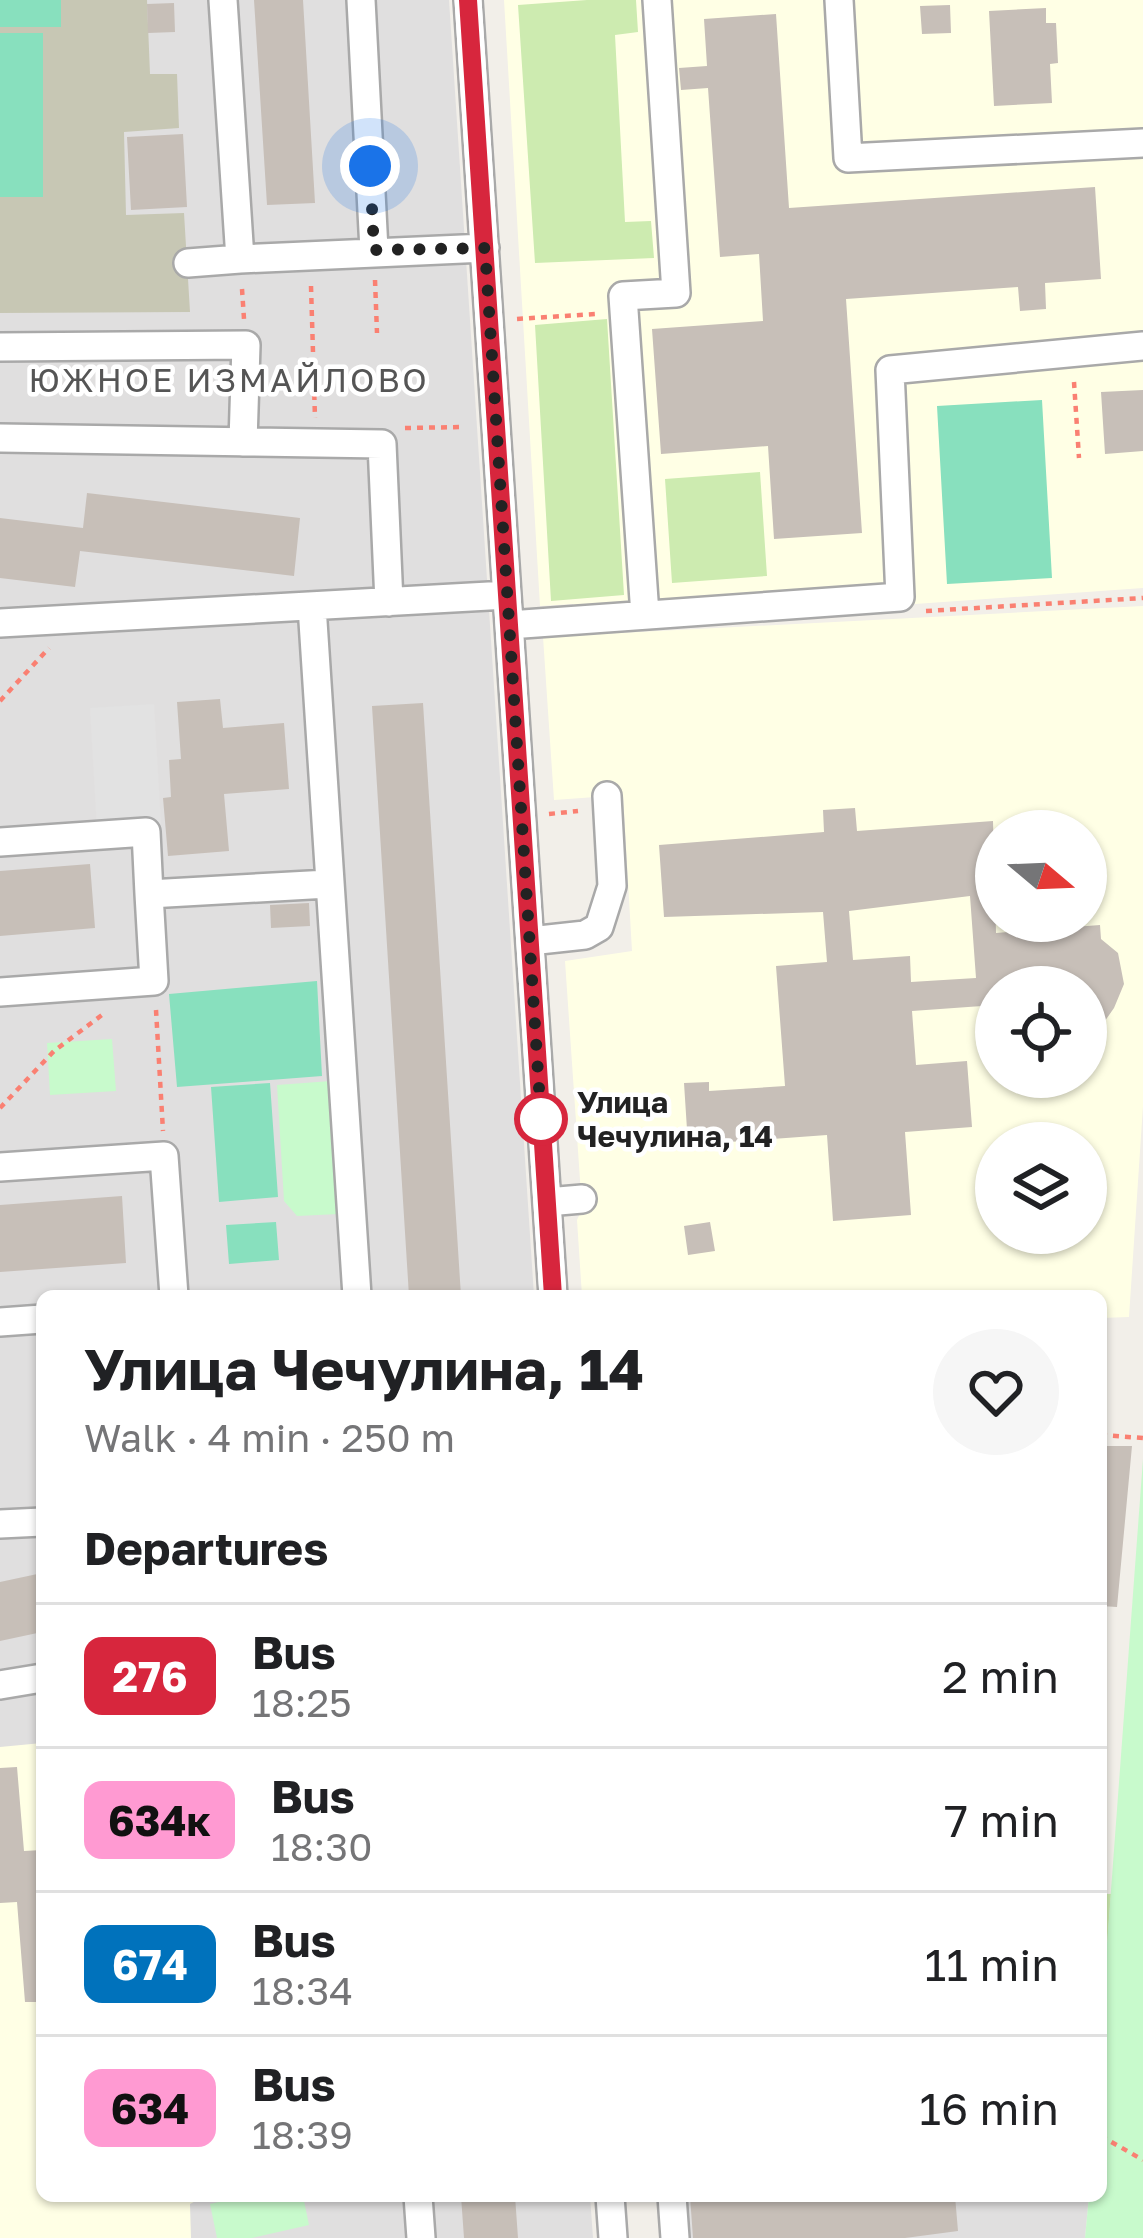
<!DOCTYPE html>
<html lang="en">
<head>
<meta charset="utf-8">
<style>
	:root { --surface:#fff; --page:#f6f6f6; --text:#202124; --muted:#757577; --line:#e0e0e0 }
	body { margin:0; font-family:"Golos Text",sans-serif; background:var(--page); color:var(--text); height:100vh; display:flex; flex-direction:column; font-size:45px; white-space:nowrap }
	* { box-sizing:border-box; margin:0 }
	p { font-size:39px; color:var(--muted) }
	.icon { flex:none; width:66px; height:66px; fill:none; stroke:currentColor; stroke-width:2; stroke-linecap:round; stroke-linejoin:round }
	.map { position:relative; flex:1; overflow:hidden }
	.side { position:absolute; left:36px; top:1290px; width:1071px; height:912px; display:flex; flex-direction:column; background:var(--surface); border-radius:18px; box-shadow:0 3px 9px #0004 }
	.side>* { flex:none }
	.badge { padding:0 24px; border-radius:18px; font-size:42px; line-height:78px }
	.needle { width:78px; rotate:109deg }
	.fabs { position:absolute; left:975px; top:810px; display:grid; gap:24px }
	.fabs a { display:grid; place-items:center; width:132px; height:132px; border-radius:50%; background:var(--surface); box-shadow:0 3px 9px #0004; font-size:60px }
	.you { position:absolute; width:60px; height:60px; margin:-30px; border:9px solid #fff; border-radius:50%; background:#1a73e8; box-shadow:0 0 0 18px #1a73e833 }
	.map>.badge { position:absolute; translate:-50% -50%; box-shadow:0 0 0 6px #fff }
	h2 { padding:0 48px; font-size:45px; line-height:108px }
	.round { display:grid; place-items:center; flex:none; width:126px; height:126px; border-radius:63px; background:var(--page) }
	.overview { display:flex; align-items:center; justify-content:space-between; height:204px; padding:0 48px }
	h1 { font-size:57px; font-weight:700; line-height:90px }
	ul { padding:0; list-style:none }
	li { display:flex; align-items:center; gap:36px; height:144px; padding:0 48px; border-top:3px solid var(--line) }
	li div { flex:1 }
	li b { display:block; font-size:45px }
	li em { font-style:normal }
	li .badge { min-width:132px; font-weight:700; text-align:center }
	.map>svg:first-child { display:block }
</style>
</head>
<body>
<div class="map">
<svg width="1143" height="2238" viewBox="0 0 1143 2238">
	<rect width="100%" height="100%" fill="#f2efe9"/>
	<path fill="#e0dfdf" d="M0,0H449L534,1296H42V2196H590L593,2238H0Z
		M666,2196H1089L1085,2238H669Z"/>
	<path fill="#ffffe5" fill-rule="evenodd" d="M504,0H1143V588L575,628L573,604L540,606Z
		M1143,606V1106L1129,1317L1101,1318V1296H582L577,1220L582,1209L565,961L632,951L623,795L554,800L543,637ZM996,831H1086V921H996ZM996,987H1086V1077H996ZM996,1143H1086V1233H996Z
		M42,1743V2196H205L190,2204L191,2238H0V1747Z"/>
	<path fill="#c7c7b4" d="M0,0H147L150,74H177L179,128L124,132L126,215L184,213L190,312L0,313Z"/>
	<path fill="#cdebb0" d="M587,0H636L638,32L615,35L625,222L651,221L654,258L535,263L518,5Z
		M607,319L624,595L551,601L535,325Z
		M760,472L767,576L672,583L665,479Z
		M1101,1894H1111L1101,2025Z"/>
	<path fill="#c8facc" d="M112,1039L116,1091L50,1095L47,1043Z
		M331,1081L339,1214L297,1216L284,1201L277,1085Z
		M1143,1459V2238H1085L1089,2196H1101V2025Z
		M244,2196H303L309,2225L252,2238H217L210,2204Z"/>
	<path fill="#88e0be" d="M0,0H61V27H0Z
		M0,33H43V197H0Z
		M1042,400L1052,578L947,584L937,406Z
		M317,981L322,1076L177,1087L169,994Z
		M270,1083L278,1197L219,1202L211,1087Z
		M276,1222L279,1260L229,1264L226,1225Z"/>
	<path fill="#e2e2e2" d="M154,704L162,842L98,846L90,708Z"/>
	<path fill="#c7bfb8" fill-rule="evenodd" d="M254,0H303L315,203L267,205Z
		M174,3L175,32L148,33L147,4Z
		M950,5L951,33L922,34L920,6Z
		M1046,8V23H1056L1058,63L1050,64L1052,103L994,106L989,11Z
		M776,14L789,208L1095,187L1101,279L1045,283L1046,309L1020,311L1018,287L846,299L862,533L774,539L768,446L661,454L652,329L763,321L759,254L720,257L708,88L681,90L679,68L707,66L704,19Z
		M183,134L187,207L131,210L127,137Z
		M1143,390V451L1105,454L1101,392Z
		M87,493L300,518L294,576L80,551L75,587L0,578V518L83,528Z
		M220,699L223,728L284,723L289,789L224,794L229,851L168,856L163,798L171,797L169,760L181,759L177,702Z
		M423,703L461,1296H409L372,706Z
		M855,808L857,831L993,821L996,933L1100,925L1101,939L1118,953L1124,984L1114,1008L1086,1048V987H996V1005L912,1011L916,1065L967,1061L972,1127L905,1132L911,1215L833,1221L827,1135L688,1145L684,1083L709,1082V1091L785,1086L776,966L827,962L823,912L664,917L659,845L824,832L823,810ZM970,896L976,978L911,982L910,956L853,960L849,911Z
		M90,864L95,928L0,936V871Z
		M309,903L310,926L271,928L270,905Z
		M122,1196L126,1263L0,1272V1205Z
		M710,1222L715,1251L688,1255L684,1226Z
		M1101,1446H1132L1117,1607L1101,1606Z
		M42,1573V1632L0,1641V1582Z
		M17,1767L24,1851L42,1850V2002H25L17,1902L0,1903V1768Z
		M461,2196H515L518,2238H464Z
		M690,2196H955L958,2231L905,2238H693Z"/>
	<g fill="none" stroke-linecap="round" stroke-linejoin="round">
		<g stroke="#a9a9a9" stroke-width="32">
			<path id="minor" d="M223,0L240,259L485,248
				M361,0L374,250
				M468,0L553,1296
				M839,0L848,158L1143,143
				M188,263L240,259
				M0,347L246,345L243,442
				M0,438L382,444L389,602
				M312,606L357,1296
				M645,615L623,296L676,293L657,0
				M0,623L507,595
				M509,625L900,597L890,370L1143,346
				M0,842L146,832L149,894L328,884
				M530,941L585,935L599,927L612,886L607,796
				M0,992L154,981L149,894
				M0,1167L164,1156L174,1296
				M547,1202L582,1199
				M0,1322L42,1319
				M0,1524L42,1522
				M0,1685L42,1678
				M418,2196L421,2238
				M610,2196L613,2238
				M672,2196L675,2238"/>
		</g>
		<path stroke="#fa8072" stroke-width="4.5" stroke-dasharray="6 6" stroke-linecap="butt" d="M375,280L377,333
			M311,286L315,418
			M242,289L244,319
			M517,319L595,314
			M1074,382L1079,458
			M405,428L463,427
			M926,611L1143,598
			M0,701L49,648
			M549,814L578,811
			M156,1010L163,1131
			M0,1108L54,1051L102,1015
			M1101,1435L1143,1438
			M1101,2136L1143,2160"/>
		<use href="#minor" stroke="#fff" stroke-width="27"/>
	</g>
	<g fill="none" stroke-linecap="round" stroke-linejoin="round">
		<g stroke="#fff" stroke-width="27">
			<path id="line" d="M468,0L553,1296"/>
		</g>
		<use href="#line" stroke="#d7263d" stroke-width="18"/>
		<path stroke="#222" stroke-width="12" stroke-dasharray="0 21.6" d="M370,166L374,250L485,248L541,1119"/>
	</g>
	<circle fill="#fff" stroke="#d7263d" stroke-width="6" cx="541" cy="1119" r="24"/>
	<g text-anchor="middle" dominant-baseline="central" stroke-width="9" stroke-linejoin="round" paint-order="stroke">
		<g font-size="30" font-weight="bold" fill="#222" stroke="#fff" text-anchor="start">
			<text x="577" y="1102">Улица<tspan x="577" dy="34">Чечулина, 14</tspan></text>
		</g>
		<g font-size="33" letter-spacing="3" fill="#555" stroke="#fff">
			<text x="229" y="379">ЮЖНОЕ ИЗМАЙЛОВО</text>
		</g>
	</g>
</svg>
<div class="fabs">
<a><svg class="needle" viewBox="-14 -14 28 28"><path d="M0-13l5 13h-10z" fill="#e53935"/><path d="M0 13l5-13h-10z" fill="#757577"/></svg></a>
<a><svg class="icon" aria-label="locate" viewBox="0 0 24 24"><circle cx="12" cy="12" r="6"/><path d="M12 2v4M12 18v4M2 12h4M18 12h4"/></svg></a>
<a><svg class="icon" aria-label="layers" viewBox="0 0 24 24"><path d="M12 4l9 5-9 5-9-5zM3 14l9 5 9-5"/></svg></a>
</div>
<div class="you" style="left:370px;top:166px"></div>
<section class="side">
<div class="overview"><div><h1>Улица Чечулина, 14</h1><p>Walk · 4 min · 250 m</p></div><a class="round"><svg class="icon" aria-label="heart" viewBox="0 0 24 24"><path d="M12 20l-8-8c-3-5 5-10 8-4 3-6 11-1 8 4z"/></svg></a></div>
<h2>Departures</h2>
<ul>
<li><span class="badge" style="background:#d7263d;color:#fff">276</span><div><b>Bus</b><p>18:25</p></div><em>2 min</em></li>
<li><span class="badge" style="background:#ff9ad2;color:#111">634к</span><div><b>Bus</b><p>18:30</p></div><em>7 min</em></li>
<li><span class="badge" style="background:#0072bc;color:#fff">674</span><div><b>Bus</b><p>18:34</p></div><em>11 min</em></li>
<li><span class="badge" style="background:#ff9ad2;color:#111">634</span><div><b>Bus</b><p>18:39</p></div><em>16 min</em></li>
</ul>
</section>
</div>
</body>
</html>
